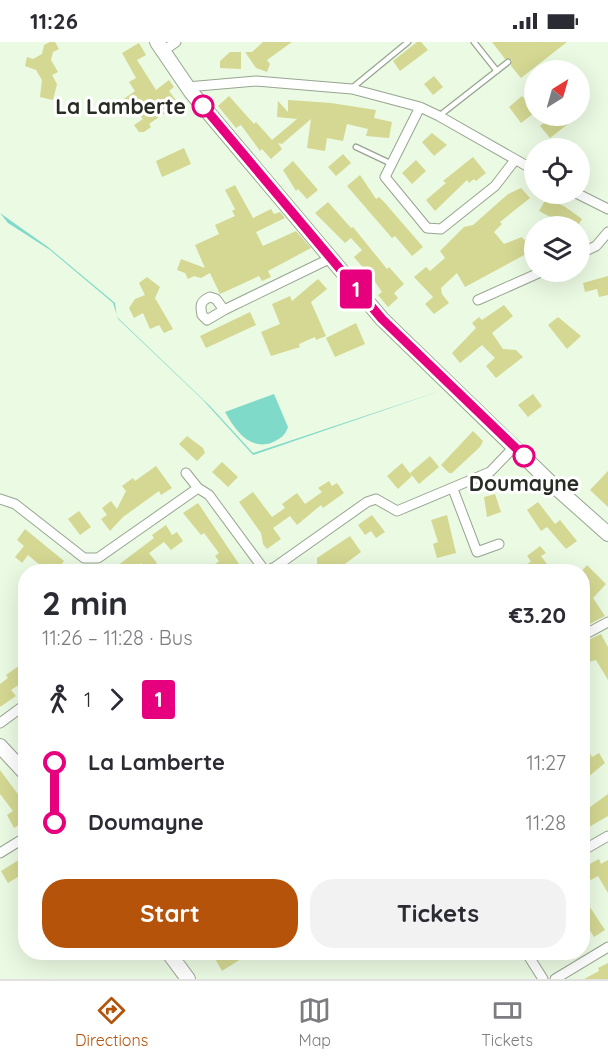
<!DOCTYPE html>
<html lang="en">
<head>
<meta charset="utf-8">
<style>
	:root { --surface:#fff; --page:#f2f2f3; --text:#2b2b33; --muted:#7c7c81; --line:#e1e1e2; --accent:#b45309 }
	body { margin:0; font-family:Quicksand,sans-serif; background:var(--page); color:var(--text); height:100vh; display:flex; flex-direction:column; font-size:22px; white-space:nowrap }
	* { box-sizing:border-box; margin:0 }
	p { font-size:20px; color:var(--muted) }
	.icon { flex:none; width:33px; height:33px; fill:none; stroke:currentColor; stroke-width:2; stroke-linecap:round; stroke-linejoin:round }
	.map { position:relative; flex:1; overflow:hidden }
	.side { position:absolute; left:18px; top:522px; width:572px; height:396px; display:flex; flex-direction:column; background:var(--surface); border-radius:24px; box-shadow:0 6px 24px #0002 }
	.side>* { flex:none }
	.badge { padding:0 12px; border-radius:4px; font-size:21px; line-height:39px }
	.needle { width:39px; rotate:37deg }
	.buttons { position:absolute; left:524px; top:18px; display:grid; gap:12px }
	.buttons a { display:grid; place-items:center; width:66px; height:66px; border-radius:50%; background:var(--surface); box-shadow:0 6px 24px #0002; font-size:30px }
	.map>.badge { position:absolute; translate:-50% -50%; box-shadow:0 0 0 3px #fff }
	.legs { display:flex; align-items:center; gap:9px; height:66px; padding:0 24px; font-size:20px }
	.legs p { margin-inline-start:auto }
	.head { display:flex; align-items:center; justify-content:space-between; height:102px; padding:0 24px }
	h1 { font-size:33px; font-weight:700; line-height:45px }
	.action { display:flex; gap:12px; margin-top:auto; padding:12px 24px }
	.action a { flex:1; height:69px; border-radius:24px; background:var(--accent); color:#fff; font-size:24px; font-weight:700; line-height:69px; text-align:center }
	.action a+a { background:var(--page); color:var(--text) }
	ul { padding:0 24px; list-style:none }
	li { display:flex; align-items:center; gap:21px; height:60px; font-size:22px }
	li i { display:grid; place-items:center; width:9px; height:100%; margin:0 8px; background:currentColor }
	li i::after { content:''; width:15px; height:15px; margin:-8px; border:4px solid; border-radius:50%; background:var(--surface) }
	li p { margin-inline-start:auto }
	li:first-child i { background:linear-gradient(#0000 50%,currentColor 0) }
	li:last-child i { background:linear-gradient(currentColor 50%,#0000 0) }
	.status { display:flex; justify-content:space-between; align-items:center; height:42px; padding:0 30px; background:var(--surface); direction:ltr }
	.status svg { height:16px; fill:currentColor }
	.tab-bar { display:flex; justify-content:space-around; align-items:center; height:84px; border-top:2px solid var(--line); background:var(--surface); font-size:16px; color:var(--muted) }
	.tab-bar a { display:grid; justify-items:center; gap:3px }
	.tab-bar .selected { color:var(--accent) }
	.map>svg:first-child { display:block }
</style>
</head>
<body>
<div class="status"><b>11:26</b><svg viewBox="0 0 49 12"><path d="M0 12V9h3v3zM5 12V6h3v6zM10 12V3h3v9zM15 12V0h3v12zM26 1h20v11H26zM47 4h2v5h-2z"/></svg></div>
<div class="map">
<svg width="608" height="937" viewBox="0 0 608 937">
	<rect width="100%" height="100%" fill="#ebfae3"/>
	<path fill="#80daca" d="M0,171L48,205L115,261L117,275L210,364L253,411L443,348L253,413L202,357L118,277L113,261L50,208L8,181Z
		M274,352L288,385C285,394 280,397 271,401C249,408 235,388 225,370Z"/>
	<path fill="#d4d892" d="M50,0H55L59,7L53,10L51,18L58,30L52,33L57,42L53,58L40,55L42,38L36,28L25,24L27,15L33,17L42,12L44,3Z
		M263,0H292L267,18L270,22L267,30L256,26L245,10H252Z
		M417,0H421L428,8L400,29L393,19Z
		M492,0H567L521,36L511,24L512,18L505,17Z
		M139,1L146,13L137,18L156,48L169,38L174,45L169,49L176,58L161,69L165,71L149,82L151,85L144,90H139L134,83L143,77L132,65L124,69L118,61L135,49L129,40L136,36L122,11Z
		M230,10H241V27L220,26V19Z
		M434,34L443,45L433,53L424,42Z
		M229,54L254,82L256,80L272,98L297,77L277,75L278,59L288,70V58L331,61L376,68L374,76L392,80L389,96L366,94L368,87L347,82L343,99L327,96L325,109L307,106L311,77L282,102L278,101L282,107L271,117L262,107L260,109L241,83L236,86L218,64Z
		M522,54L534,66V71L521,81L509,65Z
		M553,74H561L568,82L550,96L540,84Z
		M432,91L447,103L434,114L422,100Z
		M184,106L191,122L162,135L156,119Z
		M343,112L351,121L336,134L328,125Z
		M473,115L486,131L476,139L474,137L469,141L467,138L435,169L426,158L446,141L443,139Z
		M416,118L426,129L412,142L402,131Z
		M293,119L318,148L307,157L298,147L296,149L283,128Z
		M360,133L376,157L379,155L385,161L423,205L412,214L395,194L392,196L347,144Z
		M235,143L253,176L271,167L274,172L280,170L285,176L256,190L263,204L296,189L311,206L268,229L271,235L262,239L259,234L220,252L210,231L201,236L194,234L188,237L185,231L177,228L181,217L205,226L195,203L219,192L215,183L235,174L232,169L235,167L225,148Z
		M521,146L530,156L500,180L502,182L494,190L504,202L522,195L524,198L534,192V202L525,210L526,212L465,245L457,231L441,246L442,252L449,261L434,272L425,262L433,255L414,235L426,225L430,229L445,216L440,209L464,185L473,183L508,152Z
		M546,157L564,164L582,177L578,184H567L539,169Z
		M328,160L351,186L353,185L387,227L389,225L404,242L394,251L398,256L388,265L378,253L382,250L375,240L354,215L362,208L351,196L345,201L315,171Z
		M608,234V253L599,255L597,247L585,250L583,241Z
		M147,235L160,245L155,256L173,287L164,291L159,283L150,287L143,271L134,276L129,266L135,257L145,253L139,241Z
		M318,237L327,247L311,260L326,294L316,298L315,295L299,302L300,305L271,314L261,290L280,282L272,262L290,254L292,259Z
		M504,263L513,274L492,291L503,307L516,308L523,315L496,336L486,324L495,316L482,303L460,321L452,311L476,286L472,281L479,275L482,278Z
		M250,270L256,283L206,306L200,294Z
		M558,275L581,294L567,307L548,283Z
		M356,281L365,302L335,315L326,296Z
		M533,352L542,364L528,375L518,363Z
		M473,389L483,399L480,405L452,431H449L441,423Z
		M187,394L203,406L205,411L197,419L179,402Z
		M430,414L439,425L419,442L410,431Z
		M222,420L238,435L228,445L212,430Z
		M402,421L412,434L398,447L387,434Z
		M156,424L172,446L161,453L159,449L123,475L110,489L101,477L107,473L102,466L111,459L117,467L126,449L122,444L133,436L135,439Z
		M608,429V465L590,448Z
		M329,439L332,444L337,441L344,451L323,466L321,463L297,483L290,474L273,486L281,497L267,507L263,502L261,491L239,460L253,450L272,475L285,466L282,462L297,451L305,462L322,450L318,446Z
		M495,452L501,470L487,475L484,455Z
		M538,460L555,482L560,478L577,499L566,507L547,485L541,489L527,468Z
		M198,461L241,525L235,530H205L219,519L215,514L219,511L204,491L201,493L183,471Z
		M79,469L91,485L80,493L68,477Z
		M372,473L385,490L376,496L371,489L365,493L358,483Z
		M447,473L456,511L437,516L433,502L438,500L431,478Z
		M166,483L172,493L177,490L183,499L171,508L164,500L149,511L157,521L147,529L141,521L130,530H109L154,496L152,493Z
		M25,487L64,519L56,530H48L28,513L22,521L15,515L24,504L17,498Z
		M350,494L361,510L334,530H306L317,522V516Z
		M540,504L546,511L541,514L550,526L545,530H519L531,519L527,514Z
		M587,523L606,542L593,556L605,574L582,586V544L590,539L581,530Z
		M601,592L608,605V638L596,618L582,622V601Z
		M20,623L26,631V638L11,648L16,654L0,665V642L8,636L6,633Z
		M582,697L592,715L599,711L605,721L587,736L582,728Z
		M0,728L26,763V779L14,786L7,773L13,769L0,752Z
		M608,752V774L582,789V771Z
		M22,816L26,830L8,841L1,829Z
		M599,817L601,822L608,818V851L598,834L587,840L582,832L586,824Z
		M582,853L605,888L594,895L582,875Z
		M221,910H237L241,917L222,929L214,915Z
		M608,921V937H584L599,929L598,926Z"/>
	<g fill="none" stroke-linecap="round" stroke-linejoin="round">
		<g stroke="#97a590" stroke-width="7">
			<path id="lane" d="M474,0L497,29
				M352,46L408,0
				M439,74L508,20
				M356,105L392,122"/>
		</g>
		<g stroke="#97a590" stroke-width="11">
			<path id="street" d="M163,9L176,0
				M187,45L256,39L352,47L420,65L439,74L534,128
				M420,65L385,135L427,186L441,187L495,144L515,118
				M578,152L608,167
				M579,212L596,204L608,190
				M478,258L541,230
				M224,268L207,278L202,273C200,264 200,259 210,255L216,257L224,268L329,217
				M186,431L198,446L209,453L265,529
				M453,447L477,510L499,502
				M0,457L15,462L84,516H98L198,446
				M264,530L275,525L367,460L376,457L397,469L490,430L514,405
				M582,594L608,580
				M0,681L26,662
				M582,809L608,794
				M0,811L26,795
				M526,910L543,937
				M555,937L608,905"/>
		</g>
		<g stroke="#97a590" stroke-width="16">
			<path id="secondary" d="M157,0L191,50L382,277L553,443L608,492
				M0,704L26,732
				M168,910L188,937"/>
		</g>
		<use href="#lane" stroke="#fff" stroke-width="4.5"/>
		<use href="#street" stroke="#fff" stroke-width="9"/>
		<use href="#secondary" stroke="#fff" stroke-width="14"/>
	</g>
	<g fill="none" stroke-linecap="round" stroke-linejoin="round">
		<g stroke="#fff" stroke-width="14">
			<path id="line-1" d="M203,64L382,277L524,414"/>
		</g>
		<use href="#line-1" stroke="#e6007e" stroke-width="9"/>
	</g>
	<g fill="#fff" stroke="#e6007e" stroke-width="3">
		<circle cx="203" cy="64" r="10"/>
		<circle cx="524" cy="414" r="10"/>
	</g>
	<g text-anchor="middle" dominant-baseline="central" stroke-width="6" stroke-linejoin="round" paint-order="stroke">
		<g font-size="21" font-weight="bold" fill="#272c24" stroke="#fff" text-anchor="end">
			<text x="186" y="64">La Lamberte</text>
			<text x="524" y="441" text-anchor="middle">Doumayne</text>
		</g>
	</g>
</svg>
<div class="buttons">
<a><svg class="needle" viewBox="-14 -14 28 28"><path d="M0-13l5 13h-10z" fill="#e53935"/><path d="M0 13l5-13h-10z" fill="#7c7c81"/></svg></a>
<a><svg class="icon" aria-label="locate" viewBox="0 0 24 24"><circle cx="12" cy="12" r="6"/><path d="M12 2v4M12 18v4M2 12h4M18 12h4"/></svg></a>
<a><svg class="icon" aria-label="layers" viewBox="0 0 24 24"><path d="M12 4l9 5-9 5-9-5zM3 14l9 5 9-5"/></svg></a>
</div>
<b class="badge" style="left:356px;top:247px;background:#e6007e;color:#fff">1</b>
<section class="side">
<div class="head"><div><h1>2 min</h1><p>11:26 – 11:28 · Bus</p></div><b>€3.20</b></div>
<div class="legs"><svg class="icon" aria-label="walk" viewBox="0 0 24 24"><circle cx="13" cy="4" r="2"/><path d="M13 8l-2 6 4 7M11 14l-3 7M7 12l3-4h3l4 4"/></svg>1<svg class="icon" aria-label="forward" viewBox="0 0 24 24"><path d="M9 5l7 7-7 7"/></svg><b class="badge" style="background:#e6007e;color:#fff">1</b></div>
<ul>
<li><i style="color:#e6007e"></i><b>La Lamberte</b><p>11:27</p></li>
<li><i style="color:#e6007e"></i><b>Doumayne</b><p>11:28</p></li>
</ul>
<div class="action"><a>Start</a><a>Tickets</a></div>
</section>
</div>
<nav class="tab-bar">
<a class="selected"><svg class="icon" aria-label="directions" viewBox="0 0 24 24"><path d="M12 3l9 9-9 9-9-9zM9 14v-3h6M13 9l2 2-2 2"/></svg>Directions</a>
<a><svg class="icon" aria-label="map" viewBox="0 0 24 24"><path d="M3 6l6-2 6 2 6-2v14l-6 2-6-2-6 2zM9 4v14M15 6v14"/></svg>Map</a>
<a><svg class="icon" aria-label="tickets" viewBox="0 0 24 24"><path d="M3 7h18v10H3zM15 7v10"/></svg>Tickets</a>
</nav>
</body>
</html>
